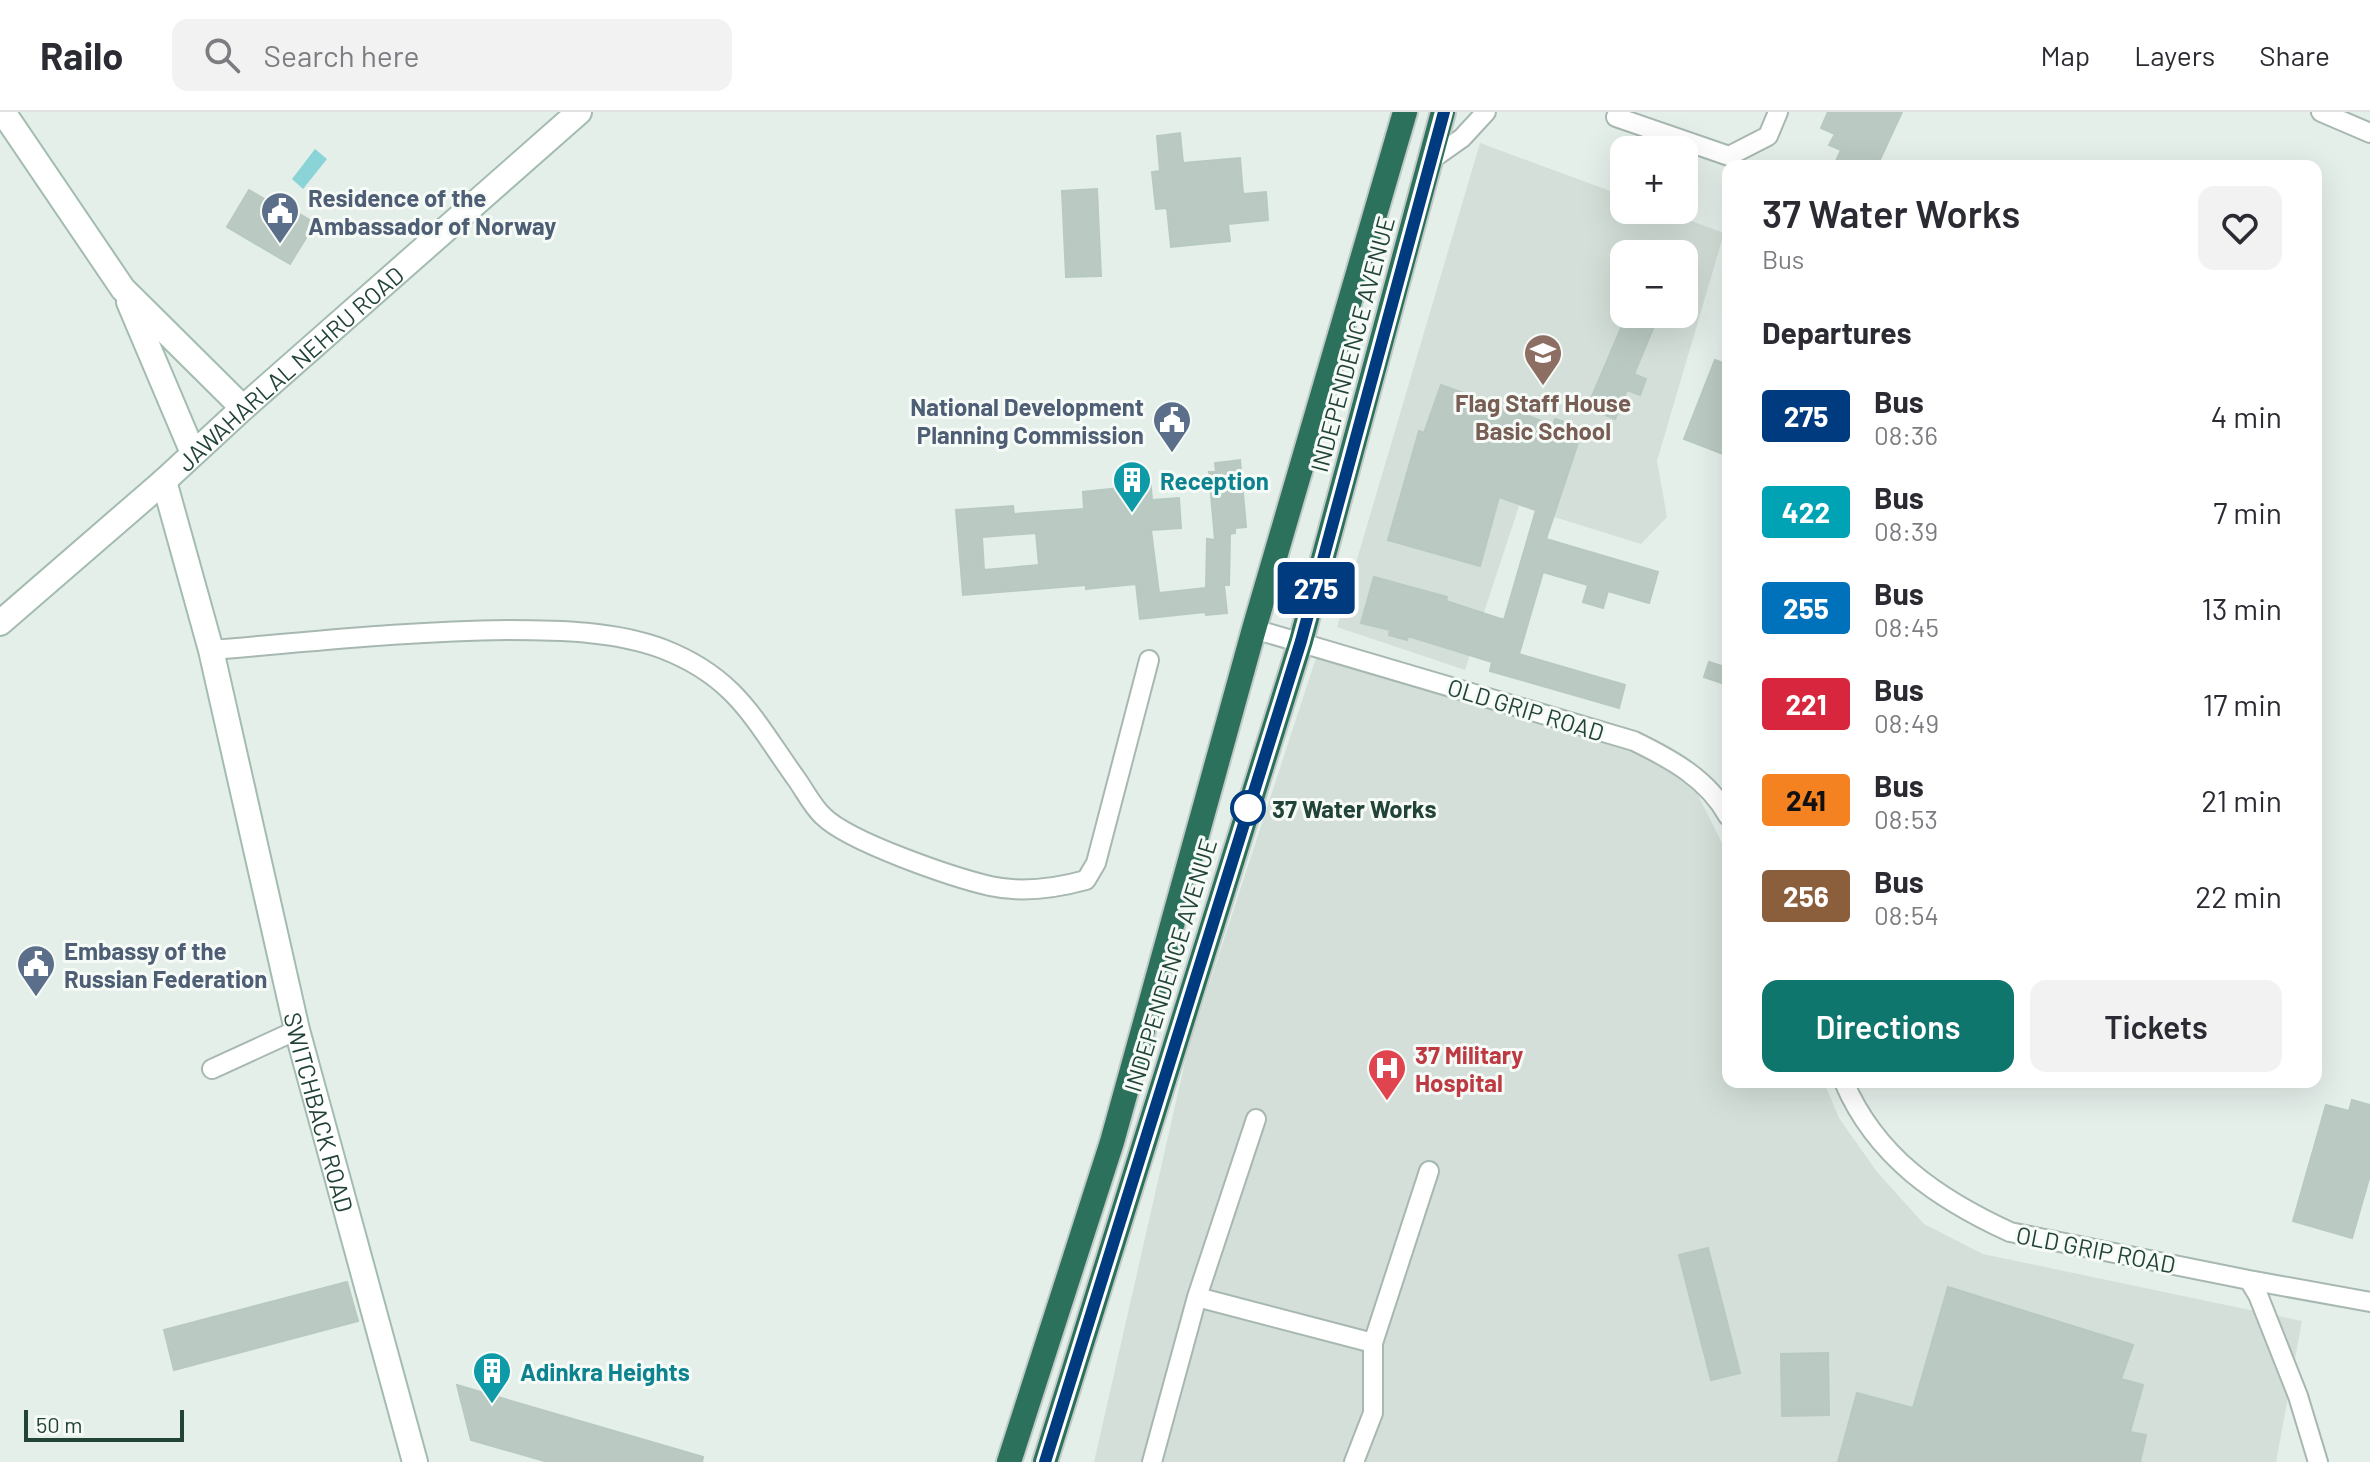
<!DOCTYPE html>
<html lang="en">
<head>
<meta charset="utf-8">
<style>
	:root { --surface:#fff; --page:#f2f2f3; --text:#2b2b33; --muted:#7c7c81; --line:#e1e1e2; --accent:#0f766e }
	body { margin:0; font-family:Barlow,sans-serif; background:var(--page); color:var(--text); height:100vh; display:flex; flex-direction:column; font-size:30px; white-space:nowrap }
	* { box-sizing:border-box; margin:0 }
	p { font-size:26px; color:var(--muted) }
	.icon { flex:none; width:44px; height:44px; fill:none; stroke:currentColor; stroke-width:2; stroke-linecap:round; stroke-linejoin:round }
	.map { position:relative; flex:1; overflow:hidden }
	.details { position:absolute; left:1722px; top:48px; width:600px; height:928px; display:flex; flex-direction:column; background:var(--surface); border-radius:16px; box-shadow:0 8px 32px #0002 }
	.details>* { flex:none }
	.badge { padding:0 16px; border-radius:6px; font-size:28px; line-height:52px }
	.controls { position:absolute; left:1610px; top:24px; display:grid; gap:16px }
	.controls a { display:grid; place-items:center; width:88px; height:88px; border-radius:16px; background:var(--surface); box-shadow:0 8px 32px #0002; font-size:40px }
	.scale { position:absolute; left:24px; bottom:20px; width:160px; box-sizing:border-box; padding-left:8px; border:4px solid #224337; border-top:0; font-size:22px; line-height:28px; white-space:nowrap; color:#224337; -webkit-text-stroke:6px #f6fbf8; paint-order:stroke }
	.map>.badge { position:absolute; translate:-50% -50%; box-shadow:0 0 0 4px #fff }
	h2 { padding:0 40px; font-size:30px; line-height:72px }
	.round { display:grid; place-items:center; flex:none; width:84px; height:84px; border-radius:16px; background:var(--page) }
	.head { display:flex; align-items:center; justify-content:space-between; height:136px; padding:0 40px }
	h1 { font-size:38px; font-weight:600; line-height:60px }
	.button { display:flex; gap:16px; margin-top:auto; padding:16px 40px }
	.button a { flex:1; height:92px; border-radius:16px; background:var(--accent); color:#fff; font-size:32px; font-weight:600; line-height:92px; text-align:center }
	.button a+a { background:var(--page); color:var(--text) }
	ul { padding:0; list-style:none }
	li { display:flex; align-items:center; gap:24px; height:96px; padding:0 40px }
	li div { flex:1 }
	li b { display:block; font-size:30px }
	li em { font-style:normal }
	li .badge { min-width:88px; font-weight:700; text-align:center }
	header { display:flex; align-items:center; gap:48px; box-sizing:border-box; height:112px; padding:0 40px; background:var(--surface); border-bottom:2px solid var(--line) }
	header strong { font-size:38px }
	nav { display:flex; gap:44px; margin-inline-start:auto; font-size:28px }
	.search { width:560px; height:72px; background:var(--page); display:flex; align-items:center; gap:20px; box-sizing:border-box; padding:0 28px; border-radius:16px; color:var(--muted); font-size:30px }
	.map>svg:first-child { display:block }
</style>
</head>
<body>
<header>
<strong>Railo</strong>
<div class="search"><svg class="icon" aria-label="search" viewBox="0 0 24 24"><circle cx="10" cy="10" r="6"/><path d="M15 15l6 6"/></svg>Search here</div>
<nav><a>Map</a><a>Layers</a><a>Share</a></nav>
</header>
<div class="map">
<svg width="2370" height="1350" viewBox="0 0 2370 1350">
	<rect width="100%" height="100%" fill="#e5efea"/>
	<path fill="#d3dfd8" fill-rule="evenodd" d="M1480,31L1624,84V98H1662L1724,121L1657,349L1667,405L1641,432L1519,394L1465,558L1337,515ZM1624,142H1684V202H1624Z
		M1318,540L1635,636L1692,671L1728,743V970H1824L1839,1006L1877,1060L1924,1112L1983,1142L2302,1209L2276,1350H1094L1188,937Z"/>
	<path fill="#8ad3d7" d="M315,37L327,47L303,77L292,67Z"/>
	<path fill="#bacac2" stroke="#b7c9c0" stroke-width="2" fill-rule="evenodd" d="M1828,0H1902L1877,54H1846L1836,49L1841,38L1829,33L1835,22L1821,16Z
		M1180,21L1183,51L1240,46L1243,82L1266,80L1268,108L1228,112L1230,129L1171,135L1167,96L1156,97L1152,60L1160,59L1157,24Z
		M1097,77L1101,164L1066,165L1062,79Z
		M249,78L293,104L296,100L315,111L290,152L227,115Z
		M1627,202H1659L1634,262L1646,267L1640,283L1627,278L1615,307L1587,296Z
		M1715,248L1728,253V330L1723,342L1684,327Z
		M1441,273L1553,313L1555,307L1583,316L1546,427L1658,460L1649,491L1608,479L1603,496L1583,490L1588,473L1543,460L1519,542L1625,573L1619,596L1490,559L1492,550L1408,524L1407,528L1389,523L1390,518L1361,511L1374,465L1447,485L1446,489L1504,508L1536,398L1499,385L1480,454L1388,428L1419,319L1424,321Z
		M1240,348L1246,415L1235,416V421L1230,422L1229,473H1224L1227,501L1206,503L1205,500L1140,507L1136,472L1086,477V473L963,483L956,398L1013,394L1014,402L1084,397L1083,380L1120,376L1119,368L1150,365L1152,388L1179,386L1181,416L1151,418L1159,481L1206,476L1207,427L1215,428L1209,360H1216L1215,351ZM1036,421L1039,453L984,458L982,425Z
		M1709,550L1728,556V573L1704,565Z
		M2352,988L2370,993V1063L2352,1126L2293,1109L2326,993L2349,999Z
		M1708,1136L1740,1261L1711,1268L1679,1143Z
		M347,1170L358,1209L174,1258L164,1218Z
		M1948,1175L2133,1233L2121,1267L2143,1273L2130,1320L2146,1323L2140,1350H1838L1857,1281L1913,1296Z
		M1828,1241L1829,1303L1782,1304L1781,1242Z
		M457,1273L703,1345L702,1350H548L471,1328Z"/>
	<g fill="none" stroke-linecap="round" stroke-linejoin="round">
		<g stroke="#a7b8b1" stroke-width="22">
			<path id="street" d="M2321,0L2370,21
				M1616,5L1729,44L1768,24L1778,0
				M1428,50L1462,26L1486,0
				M1254,517L1634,629C1671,647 1708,667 1728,704
				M211,538C310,530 408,519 507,518C559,518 615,519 663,537C735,565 753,606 795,665C804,677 812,694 823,704C849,730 952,765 990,774C1021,781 1057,776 1086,768L1096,751L1149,548
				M212,957L297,918
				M1844,970C1876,1045 1938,1087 2010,1120L2249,1168L2258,1183L2298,1284L2318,1350
				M2249,1168L2370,1190
				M1197,1185L1373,1231
				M1152,1350L1197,1185L1256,1007
				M1354,1350L1373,1301V1231L1429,1059"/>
		</g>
		<g stroke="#a3bcb0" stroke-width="28">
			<g id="secondary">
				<path d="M3,0L123,177L243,296"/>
				<path d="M129,190L193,341"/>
				<path id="s1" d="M164,369L211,538L297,918L415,1350"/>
				<path id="s2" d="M0,511L164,369L243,296L579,0"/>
			</g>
		</g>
		<g stroke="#c1cac7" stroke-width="28">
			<path id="highway" d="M1009,1350L1112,1030L1254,517L1405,0
				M1045,1350L1301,529L1443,0"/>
		</g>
		<use href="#street" stroke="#fff" stroke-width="18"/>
		<use href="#secondary" stroke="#fff" stroke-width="24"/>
		<use href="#highway" stroke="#2c715c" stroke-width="24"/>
	</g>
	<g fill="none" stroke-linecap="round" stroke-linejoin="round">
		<g stroke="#fff" stroke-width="18">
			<path id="line" d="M1045,1350L1301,529L1444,0"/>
		</g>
		<use href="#line" stroke="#003b80" stroke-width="12"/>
	</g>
	<defs>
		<g id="civic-pin" transform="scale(2)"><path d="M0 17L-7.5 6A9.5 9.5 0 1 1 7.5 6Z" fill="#5c6f8a" stroke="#f6fbf8"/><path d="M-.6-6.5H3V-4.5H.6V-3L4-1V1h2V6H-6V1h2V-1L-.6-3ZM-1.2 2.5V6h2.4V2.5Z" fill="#fff"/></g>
		<g id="school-pin" transform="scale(2)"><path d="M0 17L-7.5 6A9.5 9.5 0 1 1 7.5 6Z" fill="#8d6e63" stroke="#f6fbf8"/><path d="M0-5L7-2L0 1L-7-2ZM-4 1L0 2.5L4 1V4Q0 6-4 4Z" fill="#fff"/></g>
		<g id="building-pin" transform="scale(2)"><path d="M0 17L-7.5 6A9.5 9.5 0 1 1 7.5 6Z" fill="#0f9aa8" stroke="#f6fbf8"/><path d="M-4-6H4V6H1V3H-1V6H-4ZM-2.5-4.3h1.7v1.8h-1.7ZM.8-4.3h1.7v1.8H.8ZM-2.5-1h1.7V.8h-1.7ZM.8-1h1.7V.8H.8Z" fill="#fff"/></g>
		<g id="hospital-pin" transform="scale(2)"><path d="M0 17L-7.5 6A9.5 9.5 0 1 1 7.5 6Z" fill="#e0444e" stroke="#f6fbf8"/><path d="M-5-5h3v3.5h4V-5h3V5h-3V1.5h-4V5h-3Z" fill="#fff"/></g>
	</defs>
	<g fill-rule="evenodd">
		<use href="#civic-pin" x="280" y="99"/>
		<use href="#school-pin" x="1543" y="241"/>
		<use href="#civic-pin" x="1172" y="308"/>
		<use href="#building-pin" x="1132" y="368"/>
		<use href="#civic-pin" x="36" y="852"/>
		<use href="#hospital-pin" x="1387" y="956"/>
		<use href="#building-pin" x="492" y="1259"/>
	</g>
	<circle fill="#fff" stroke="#003b80" stroke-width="4" cx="1248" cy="696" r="16"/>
	<g text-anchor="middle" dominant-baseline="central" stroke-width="6" stroke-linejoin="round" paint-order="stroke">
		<g font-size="24" font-weight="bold" fill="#4e5e75" stroke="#f6fbf8" text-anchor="start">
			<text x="308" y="85">Residence of the<tspan x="308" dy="28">Ambassador of Norway</tspan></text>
			<text x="1144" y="294" text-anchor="end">National Development<tspan x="1144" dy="28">Planning Commission</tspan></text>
			<text x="64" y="838">Embassy of the<tspan x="64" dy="28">Russian Federation</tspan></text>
		</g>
		<g font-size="24" fill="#224337" stroke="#f6fbf8">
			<text transform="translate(1352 232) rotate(-75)">INDEPENDENCE AVENUE</text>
			<text stroke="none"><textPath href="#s2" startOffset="386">JAWAHARLAL NEHRU ROAD</textPath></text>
			<text transform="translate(1526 597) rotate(17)">OLD GRIP ROAD</text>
			<text transform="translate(1170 853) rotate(-73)">INDEPENDENCE AVENUE</text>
			<text stroke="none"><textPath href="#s1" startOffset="650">SWITCHBACK ROAD</textPath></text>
			<text transform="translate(2096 1137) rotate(11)">OLD GRIP ROAD</text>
		</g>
		<g font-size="24" font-weight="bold" fill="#785e54" stroke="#f6fbf8">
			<text x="1543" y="290">Flag Staff House<tspan x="1543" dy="28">Basic School</tspan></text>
		</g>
		<g font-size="24" font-weight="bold" fill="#0d838f" stroke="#f6fbf8" text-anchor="start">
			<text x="1160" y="368">Reception</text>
			<text x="520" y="1259">Adinkra Heights</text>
		</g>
		<g font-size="24" font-weight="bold" fill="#224337" stroke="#f6fbf8" text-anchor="start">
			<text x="1272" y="696">37 Water Works</text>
		</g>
		<g font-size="24" font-weight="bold" fill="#be3a42" stroke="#f6fbf8" text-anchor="start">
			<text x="1415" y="942">37 Military<tspan x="1415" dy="28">Hospital</tspan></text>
		</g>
	</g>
</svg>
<div class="controls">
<a>+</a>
<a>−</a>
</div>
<div class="scale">50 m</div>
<b class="badge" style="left:1316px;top:476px;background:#003b80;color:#fff">275</b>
<section class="details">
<div class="head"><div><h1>37 Water Works</h1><p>Bus</p></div><a class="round"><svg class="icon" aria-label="heart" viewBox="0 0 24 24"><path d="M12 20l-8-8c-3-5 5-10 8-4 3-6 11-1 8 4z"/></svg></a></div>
<h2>Departures</h2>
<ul>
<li><span class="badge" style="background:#003b80;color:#fff">275</span><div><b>Bus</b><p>08:36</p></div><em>4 min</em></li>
<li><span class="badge" style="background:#00a3b4;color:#fff">422</span><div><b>Bus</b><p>08:39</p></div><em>7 min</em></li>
<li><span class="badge" style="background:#0072bc;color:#fff">255</span><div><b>Bus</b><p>08:45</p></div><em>13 min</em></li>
<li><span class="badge" style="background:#d7263d;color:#fff">221</span><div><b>Bus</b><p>08:49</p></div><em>17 min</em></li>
<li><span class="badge" style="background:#f58220;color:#111">241</span><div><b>Bus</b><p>08:53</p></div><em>21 min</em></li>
<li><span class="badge" style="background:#8b5e3c;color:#fff">256</span><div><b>Bus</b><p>08:54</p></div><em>22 min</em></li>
</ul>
<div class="button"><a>Directions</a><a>Tickets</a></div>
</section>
</div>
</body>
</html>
